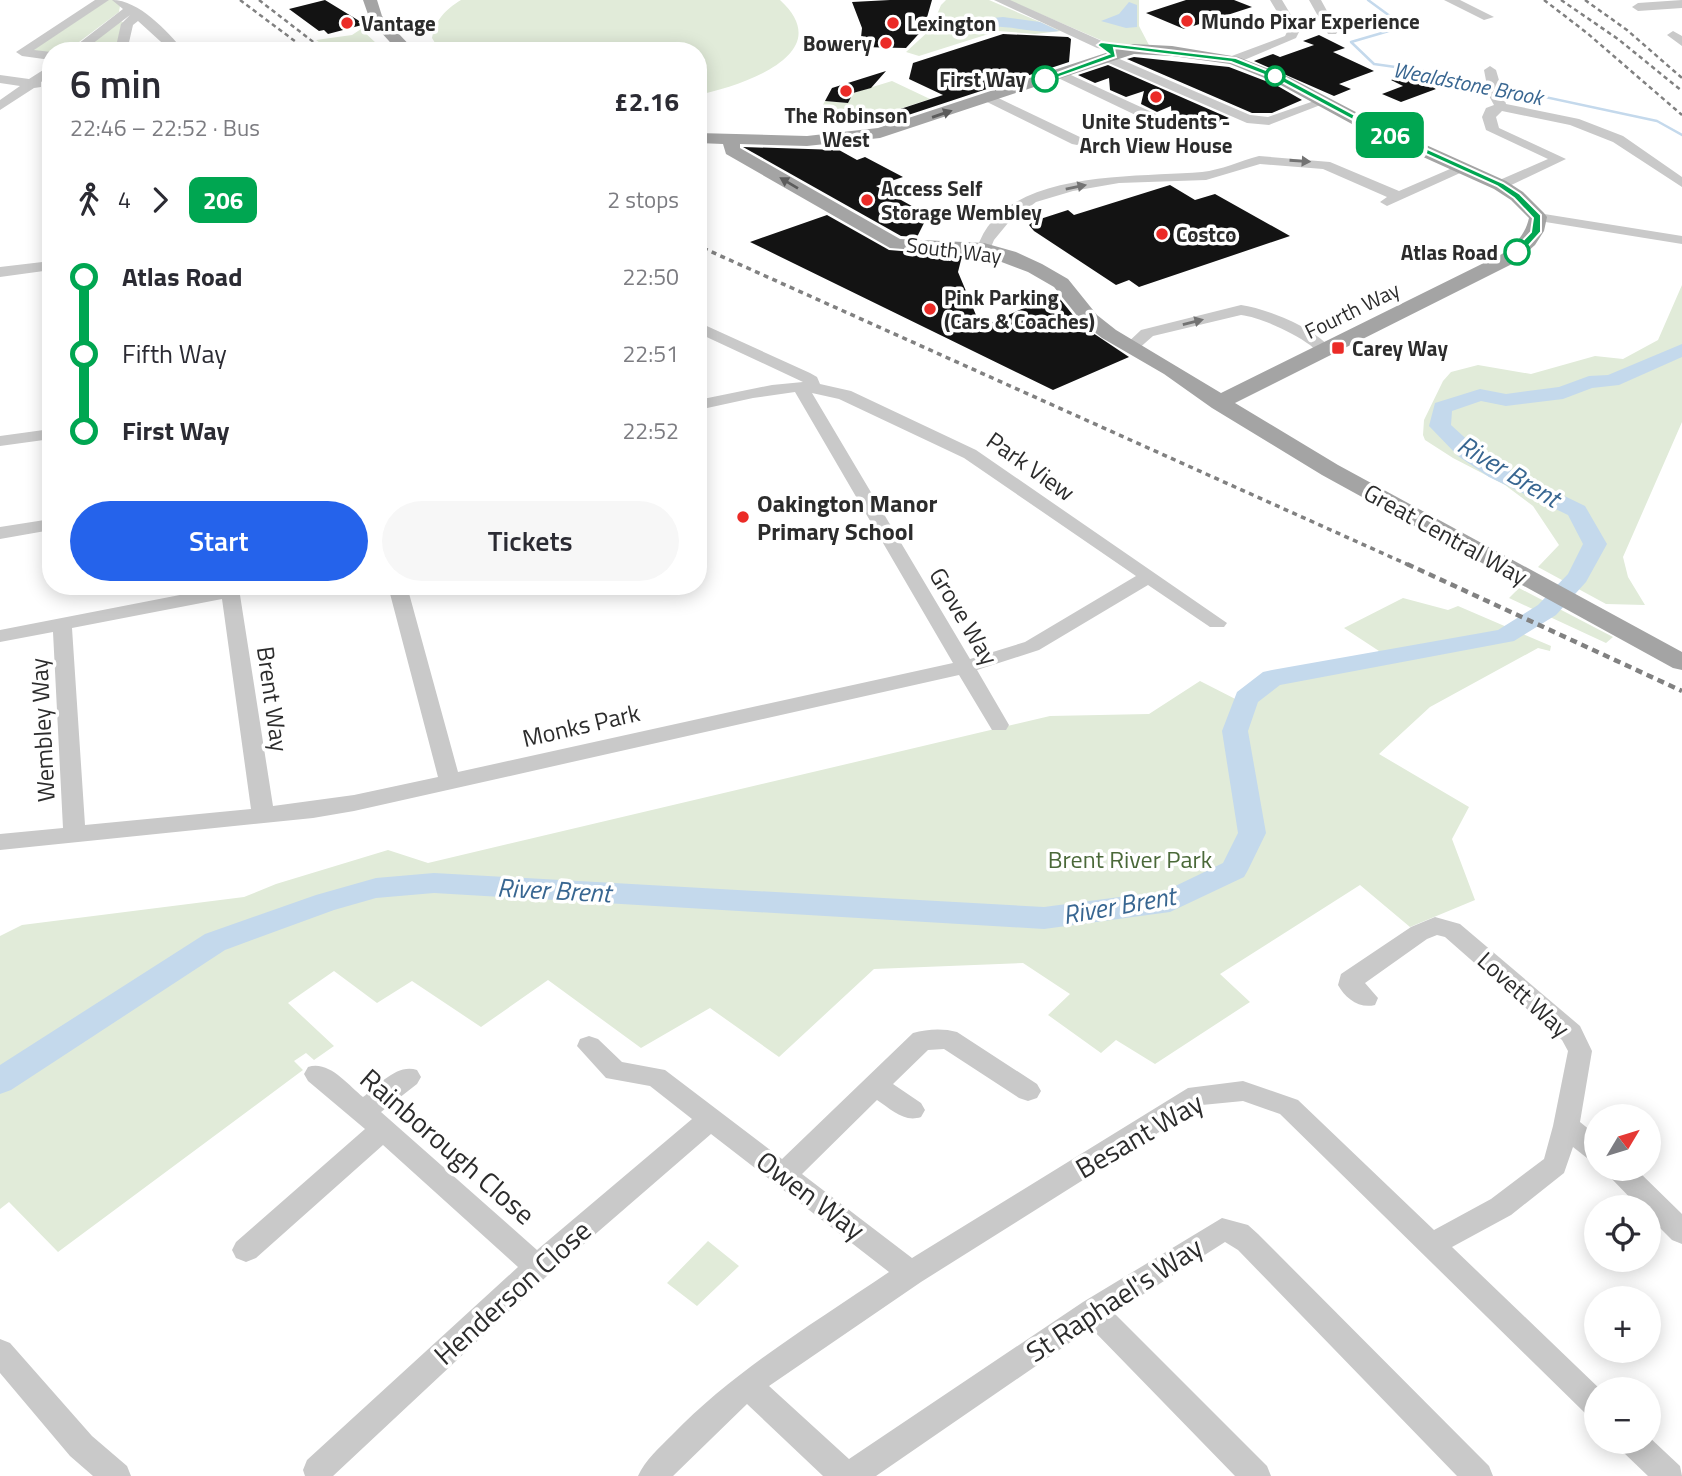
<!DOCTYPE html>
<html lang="en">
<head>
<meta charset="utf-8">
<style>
	:root { --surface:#fff; --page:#f7f7f7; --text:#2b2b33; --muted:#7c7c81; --accent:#2563eb }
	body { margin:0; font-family:"Titillium Web",sans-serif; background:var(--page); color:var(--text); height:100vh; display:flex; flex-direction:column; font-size:26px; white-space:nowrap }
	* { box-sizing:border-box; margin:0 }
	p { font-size:23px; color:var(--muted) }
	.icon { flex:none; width:38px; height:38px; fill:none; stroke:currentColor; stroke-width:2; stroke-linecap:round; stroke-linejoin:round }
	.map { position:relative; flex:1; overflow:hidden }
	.drawer { position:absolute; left:42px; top:42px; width:665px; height:553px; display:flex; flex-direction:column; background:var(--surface); border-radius:28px; box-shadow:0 4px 18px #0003 }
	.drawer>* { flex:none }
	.badge { padding:0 14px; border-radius:10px; font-size:24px; line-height:46px }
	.needle { width:46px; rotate:52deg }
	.buttons { position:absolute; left:1584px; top:1104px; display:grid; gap:14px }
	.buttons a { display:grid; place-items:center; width:77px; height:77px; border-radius:50%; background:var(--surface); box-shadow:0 4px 18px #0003; font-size:35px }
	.map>.badge { position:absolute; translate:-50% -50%; box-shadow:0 0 0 4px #fff }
	.legs { display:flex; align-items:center; gap:10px; height:77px; padding:0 28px; font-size:23px }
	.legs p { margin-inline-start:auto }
	.overview { display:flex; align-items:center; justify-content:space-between; height:119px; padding:0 28px }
	h1 { font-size:38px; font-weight:600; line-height:52px }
	.action { display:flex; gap:14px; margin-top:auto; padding:14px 28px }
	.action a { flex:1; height:80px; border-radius:42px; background:var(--accent); color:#fff; font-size:28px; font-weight:600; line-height:80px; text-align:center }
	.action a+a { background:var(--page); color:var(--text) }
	ul { padding:0 28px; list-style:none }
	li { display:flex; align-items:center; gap:24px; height:77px; font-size:26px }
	li i { display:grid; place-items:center; width:10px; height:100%; margin:0 9px; background:currentColor }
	li i::after { content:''; width:18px; height:18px; margin:-9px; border:5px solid; border-radius:50%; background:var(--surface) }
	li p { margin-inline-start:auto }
	li:first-child i { background:linear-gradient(#0000 50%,currentColor 0) }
	li:last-child i { background:linear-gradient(currentColor 50%,#0000 0) }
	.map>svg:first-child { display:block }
</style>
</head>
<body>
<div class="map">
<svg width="1682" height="1476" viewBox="0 0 1682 1476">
	<rect width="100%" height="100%" fill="#fff"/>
	<path fill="#e1ebd9" d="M106,0H114L120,6L119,12L67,51H51V54L26,51Z
		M461,0H780C840,55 739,86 698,95V51H440L432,38C436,19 445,10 461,0Z
		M946,0H989L1061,31L1035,34L998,31L919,56L906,52L931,29L941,5Z
		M1008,0H1139V26L1150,47L1110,44Z
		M120,21L123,22L116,51H79Z
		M361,29L377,44L389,42L397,51H331L316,40L352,35Z
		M892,81L930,99L869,119L823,114L817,116L825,101L848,103L853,93Z
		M1682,285V422L1623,557L1628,577L1645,605L1606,604L1538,567L1559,545L1533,506L1505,485L1453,458L1425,440L1423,435L1424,420L1443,381L1451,372L1478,365L1531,374L1595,356L1623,359L1658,340Z
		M1519,588L1613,637L1606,643L1509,598Z
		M1403,598L1448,610L1458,606L1551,646L1550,651L1538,648L1430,707L1379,754L1469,807L1452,839L1475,900L1410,927L1360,885L1220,974L1250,1002L1155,1064L1116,1040L1101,1053L1048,1015L1070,994L1023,963L874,969L779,1057L710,1008L641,1048L548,980L481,1027L412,981L377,1003L334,971L288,1003L334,1046L314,1060L306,1053L294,1061L303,1070L58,1252L9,1202L0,1209V936L22,925L244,897L276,884L388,850L428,863L1050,716L1149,714L1200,681L1251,707L1278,681L1356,667L1379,651L1344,628Z
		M708,1241L739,1266L697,1306L667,1283Z"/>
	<path fill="#c4d9ec" d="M1129,2L1137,5V27L1126,28L1101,21L1119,14Z
		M1003,17L1040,22L1059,31C1036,35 996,21 979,29L972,24L982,19Z"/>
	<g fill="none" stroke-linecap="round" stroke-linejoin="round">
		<path stroke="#c4d9ec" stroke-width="2.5" d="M1368,0L1398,22L1399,28L1351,42L1374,64L1424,71L1657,121L1682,135"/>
		<path fill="#c4d9ec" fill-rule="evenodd" d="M1682,344V357L1619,385L1592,388L1563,399L1506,406L1481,401L1452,411L1451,425L1474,446L1505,467L1585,506L1607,544L1586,582L1556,615L1514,641L1280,685L1258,702L1248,731L1266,833L1248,870L1244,877L1170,912L1044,929L434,893L376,898L334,910L225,950L11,1090L0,1094V1065L205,934L316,895L376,878L434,873L1044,907L1165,891L1223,863L1238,833L1222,731L1237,692L1263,672L1272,670L1498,630L1538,605L1568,574L1583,544L1568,515L1489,477L1458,456L1429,426L1435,403L1480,389L1506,394L1559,387L1589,376L1608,375Z"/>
	</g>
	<path fill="#131313" d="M325,0L361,22H358L362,25L328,34L324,30L319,31L289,9Z
		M890,0H932L924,28L906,48L860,47L862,28L852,2Z
		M1186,0H1234L1252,7L1184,29L1146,13Z
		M1003,34L1068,37L1071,39L1069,62L890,121L879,116L943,95L909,79L913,63Z
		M1319,35L1345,48L1333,52L1374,71L1339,84L1351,89L1334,96L1254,61L1273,54L1280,57L1314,45L1303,41Z
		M1134,57L1229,67L1276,85L1302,100L1272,113H1252L1127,59Z
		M1108,65L1229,118L1215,124L1201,122L1183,127L1172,121L1171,106L1157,112L1141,104L1144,91L1126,97L1110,90L1109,78L1095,83L1078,75Z
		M886,71L871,88L853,93L848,103L825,101L832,88Z
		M1408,74L1436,89L1401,102L1382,94L1403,86L1391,80Z
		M743,147L839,150L857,160L865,157L903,177L876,186L928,215L917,237L901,236Z
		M1170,185L1195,200L1215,194L1290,236L1139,287L1129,280L1116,285L1034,231L1029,225L1034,221L1068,210L1074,215Z
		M827,215L889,250L962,256L958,272L981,327L1056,294L1081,325L1129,357L1053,390L750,242Z"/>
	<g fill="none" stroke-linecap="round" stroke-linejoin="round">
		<path fill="#c9c9c9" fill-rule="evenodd" d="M95,0H109L34,50L51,52V60L22,56L16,52Z
			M112,0C139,0 167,31 184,51H171L138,21L133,25L127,51H115L121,24L130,15L83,51H69L123,9Z
			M994,0H1010L1104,42L1127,45L1133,49L1127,53L1097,48Z
			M1270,0H1282L1300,30L1296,38L1237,63H1229V57L1285,36L1288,30Z
			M1309,0H1321L1338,31L1336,34H1328Z
			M1444,0H1460L1494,17L1484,20Z
			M1682,0V8L1638,11L1632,7L1638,3Z
			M1673,31L1682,36V46L1667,35Z
			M1108,54L1250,115L1268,117L1317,100L1323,104L1269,125L1247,123L1104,61L1102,58Z
			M51,65V75L41,82V87L34,88L0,110V100L20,86L0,83V75L29,79Z
			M1490,66L1496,70L1506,104L1579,119L1623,136L1682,177V187L1613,142L1570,125L1502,111L1496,117L1499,128L1566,159L1505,188H1495V182L1548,159L1486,130L1482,117L1486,108L1494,105L1489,96L1484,70Z
			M1060,70L1156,114L1158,117L1156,120H1146L1056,77L1054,74Z
			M990,94L1082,138L1084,141L1077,145L1072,144L985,101V95Z
			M1259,156L1330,162L1399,191L1457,166L1462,165L1469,169L1387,206L1380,202L1387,197L1323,169L1260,164L1206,180L1119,183L1073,191L1036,202L1008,223L994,240L989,252L984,253L977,249C1001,168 1137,178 1202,172C1221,170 1240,161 1259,156Z
			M1538,213L1682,236V244L1533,220L1531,217Z
			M51,261V270L0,277V267Z
			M1241,305C1268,309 1315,328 1332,350L1324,355C1317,353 1316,350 1310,345C1294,333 1260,317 1241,315L1153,336L1137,350L1131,352L1123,347L1141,330Z
			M698,322L810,373L817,377L820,384L851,391L976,450L1227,623L1224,627H1210L1148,585L1039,650L977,670L1009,725L1006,730H992L959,675L354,811L313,818L0,850V834L63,828L53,632L0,642V630L226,586H266L264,590L240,595L273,806L354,795L438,777L388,586H407L458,772L953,663L795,392L753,398L698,410V400L772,385L803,382L698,333ZM812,393L839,399L964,458L1136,576L1025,642L970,659ZM222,599L251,809L85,825L72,628Z
			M51,429V439L0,446V436Z
			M51,519V530L0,539V527Z
			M1435,917L1460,924L1580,1026L1592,1051L1580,1122L1596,1135V1161L1587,1158L1573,1147L1564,1173L1511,1215L1452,1247L1601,1390H1596V1418L1586,1414L1280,1114L1243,1101L1202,1105L921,1282L769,1386L849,1459L1083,1302L1222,1218L1248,1225L1258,1234L1489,1466L1493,1476H1457L1238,1250L1225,1242L1114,1313L1267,1466L1271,1476H1235L1091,1328L876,1476H823L747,1404L673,1476H638C645,1460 659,1448 672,1435C735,1370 814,1323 889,1272L711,1134L547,1276L333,1476H305L303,1470L307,1460L518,1267L383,1145L256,1258L246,1262L236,1258L232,1250L236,1242L365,1129L308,1081L304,1074L308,1067C329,1060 348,1085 363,1097C378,1086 397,1063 417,1070L421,1077L417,1084L381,1112L537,1250L692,1119L650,1086L606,1078L577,1046L580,1039L589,1036L598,1039L622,1062L665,1070L782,1159L913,1033C927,1029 943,1028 957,1032L1037,1084L1041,1091L1037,1098L1028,1101L1019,1098L944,1049L928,1050L893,1084L921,1103L925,1110L921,1117C904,1123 891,1109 877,1100L802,1174L912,1258L1188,1088L1243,1081L1298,1100L1434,1230L1491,1199L1544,1159L1553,1126L1568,1051L1562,1040L1445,937L1437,935L1427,939L1365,983L1378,998L1375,1005C1359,1009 1345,998 1338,985L1341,974L1411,927Z
			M1606,1169H1636L1682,1214V1244L1672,1240L1648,1216V1208H1640L1610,1177Z
			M0,1339L10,1343L92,1436L127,1466L131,1476H93L70,1456L0,1373Z
			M1648,1436L1680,1466L1682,1476H1648L1623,1452L1619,1442H1648Z"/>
		<path fill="#a4a4a4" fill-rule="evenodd" d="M363,0H377L382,16L415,51H398L370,20Z
			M1133,44L1172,46L1238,57L1289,77L1373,121L1506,181L1523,192L1544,213L1547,217L1544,231L1535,245L1516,262L1235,403L1338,465L1682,652V670L1673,668L1322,475L1212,408L1164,374L1102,338L1083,323L1054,287L1028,272L983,255L890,248L726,154L723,144L698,143V133L807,136L878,128ZM1134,54L1172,56L1230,64L1277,83L1361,129L1494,189L1511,200L1529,218C1525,235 1516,244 1502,254L1221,393L1116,330L1097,315L1068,279L1042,264L1016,252L984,243L900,239L740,148V144L807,146L880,138Z"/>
		<path stroke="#818181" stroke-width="2.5" stroke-dasharray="4.5 3.5" stroke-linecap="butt" d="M240,0L308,51
			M259,0L325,51
			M1544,0L1587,33L1682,115
			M1561,0L1618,39L1682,91
			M1585,0L1627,30L1682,78
			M698,246L707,250"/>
		<path stroke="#818181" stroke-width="3.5" stroke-dasharray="5 4.5" stroke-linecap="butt" d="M703,248L1411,566"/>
		<path stroke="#818181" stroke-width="4.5" stroke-dasharray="7 5" stroke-linecap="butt" d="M1407,564L1682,691"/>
	</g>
	<defs><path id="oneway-solid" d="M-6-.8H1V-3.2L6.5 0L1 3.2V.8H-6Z" transform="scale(1.75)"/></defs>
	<g fill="#5c5c5c">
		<use href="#oneway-solid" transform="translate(942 114) rotate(-19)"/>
		<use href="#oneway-solid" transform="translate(789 183) rotate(-149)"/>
	</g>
	<g fill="#737373">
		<use href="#oneway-solid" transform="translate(1300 161) rotate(4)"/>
		<use href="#oneway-solid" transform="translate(1076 187) rotate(-12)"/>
		<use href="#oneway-solid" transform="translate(1193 322) rotate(-14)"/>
	</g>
	<path fill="#00a651" stroke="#fff" stroke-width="2" d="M1101,42L1236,58L1286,78L1370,123L1503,183L1520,194L1541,215V232L1521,254H1514V250L1531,232L1533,218L1514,198L1497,186L1364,126L1280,81L1231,62L1114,48L1116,57L1048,81L1041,79L1109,54L1097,45Z"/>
	<g fill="#eb2b27" stroke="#fff" stroke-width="2.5">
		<circle cx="1187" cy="21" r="7"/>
		<circle cx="347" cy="23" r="7"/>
		<circle cx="893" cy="23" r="7"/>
		<circle cx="886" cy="43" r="7"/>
		<circle cx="846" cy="91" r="7"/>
		<circle cx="1156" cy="97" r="7"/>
		<circle cx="867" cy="200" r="7"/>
		<circle cx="1162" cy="234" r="7"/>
		<circle cx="930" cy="309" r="7"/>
		<rect x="1331" y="341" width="14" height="14" rx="3.5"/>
		<circle cx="743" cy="517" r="7"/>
	</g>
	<g fill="#fff" stroke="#00a651" stroke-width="3.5">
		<circle cx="1275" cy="76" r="9"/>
		<circle cx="1045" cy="79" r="12"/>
		<circle cx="1517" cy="252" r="12"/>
	</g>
	<g text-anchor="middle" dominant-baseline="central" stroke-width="7" stroke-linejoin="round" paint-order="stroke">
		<g font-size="21" font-weight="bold" fill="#2c2c2c" stroke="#fff" text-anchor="start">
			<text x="1201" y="21">Mundo Pixar Experience</text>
			<text x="361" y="23">Vantage</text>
			<text x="907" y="23">Lexington</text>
			<text x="872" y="43" text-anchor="end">Bowery</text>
			<text x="846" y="115" text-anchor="middle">The Robinson<tspan x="846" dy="24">West</tspan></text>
			<text x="1156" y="121" text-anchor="middle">Unite Students -<tspan x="1156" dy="24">Arch View House</tspan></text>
			<text x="881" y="188">Access Self<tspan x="881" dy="24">Storage Wembley</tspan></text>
			<text x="1176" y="234">Costco</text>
			<text x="944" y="297">Pink Parking<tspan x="944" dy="24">(Cars &amp; Coaches)</tspan></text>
			<text x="1352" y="348">Carey Way</text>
		</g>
		<g font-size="21" font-weight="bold" fill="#2c2c2c" stroke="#fff" text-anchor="end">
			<text x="1026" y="79">First Way</text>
			<text x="1498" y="252">Atlas Road</text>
		</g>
		<g font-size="21" font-style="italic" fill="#386691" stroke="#fff">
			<text transform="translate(1468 83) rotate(11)">Wealdstone Brook</text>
		</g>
		<g font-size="21" fill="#2c2c2c" stroke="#fff">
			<text transform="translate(954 250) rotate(7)">South Way</text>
			<text transform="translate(1352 310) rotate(-26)">Fourth Way</text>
		</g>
		<g font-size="24" fill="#2c2c2c" stroke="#fff">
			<text transform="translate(1031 466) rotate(35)">Park View</text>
			<text transform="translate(1446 534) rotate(29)">Great Central Way</text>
			<text transform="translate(964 616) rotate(59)">Grove Way</text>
			<text transform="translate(273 699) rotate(82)">Brent Way</text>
			<text transform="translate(581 725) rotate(-13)">Monks Park</text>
			<text transform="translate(42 730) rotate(-93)">Wembley Way</text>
			<text transform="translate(1524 994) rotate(42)">Lovett Way</text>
		</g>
		<g font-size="24" font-weight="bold" fill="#2c2c2c" stroke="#fff" text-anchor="start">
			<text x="757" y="503">Oakington Manor<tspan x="757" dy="28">Primary School</tspan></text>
		</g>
		<g font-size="24" fill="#4b6939" stroke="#fff">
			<text x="1130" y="859">Brent River Park</text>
		</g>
		<g font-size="26" font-style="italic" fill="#386691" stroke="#fff">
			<text transform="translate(1509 471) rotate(31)">River Brent</text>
			<text transform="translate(554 890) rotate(3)">River Brent</text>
			<text transform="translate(1119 905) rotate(-10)">River Brent</text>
		</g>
		<g font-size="28" fill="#2c2c2c" stroke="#fff">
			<text transform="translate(1139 1135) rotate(-30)">Besant Way</text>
			<text transform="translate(448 1146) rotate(41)">Rainborough Close</text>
			<text transform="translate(811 1195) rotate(37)">Owen Way</text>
			<text transform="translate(512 1292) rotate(-42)">Henderson Close</text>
			<text transform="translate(1114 1299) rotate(-33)">St Raphael's Way</text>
		</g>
	</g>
</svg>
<div class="buttons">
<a><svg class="needle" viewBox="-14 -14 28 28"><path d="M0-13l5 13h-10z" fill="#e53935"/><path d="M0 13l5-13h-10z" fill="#7c7c81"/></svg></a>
<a><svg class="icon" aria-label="locate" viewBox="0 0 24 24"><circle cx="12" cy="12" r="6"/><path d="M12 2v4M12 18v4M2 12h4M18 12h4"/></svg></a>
<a>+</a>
<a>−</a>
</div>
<b class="badge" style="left:1390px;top:135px;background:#00a651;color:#fff">206</b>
<section class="drawer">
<div class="overview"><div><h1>6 min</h1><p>22:46 – 22:52 · Bus</p></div><b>£2.16</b></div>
<div class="legs"><svg class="icon" aria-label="walk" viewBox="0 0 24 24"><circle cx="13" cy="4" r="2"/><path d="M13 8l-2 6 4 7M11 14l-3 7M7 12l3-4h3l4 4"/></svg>4<svg class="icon" aria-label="forward" viewBox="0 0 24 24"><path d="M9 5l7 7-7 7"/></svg><b class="badge" style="background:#00a651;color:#fff">206</b><p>2 stops</p></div>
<ul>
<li><i style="color:#00a651"></i><b>Atlas Road</b><p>22:50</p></li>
<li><i style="color:#00a651"></i><span>Fifth Way</span><p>22:51</p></li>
<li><i style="color:#00a651"></i><b>First Way</b><p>22:52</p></li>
</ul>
<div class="action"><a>Start</a><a>Tickets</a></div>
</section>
</div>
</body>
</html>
